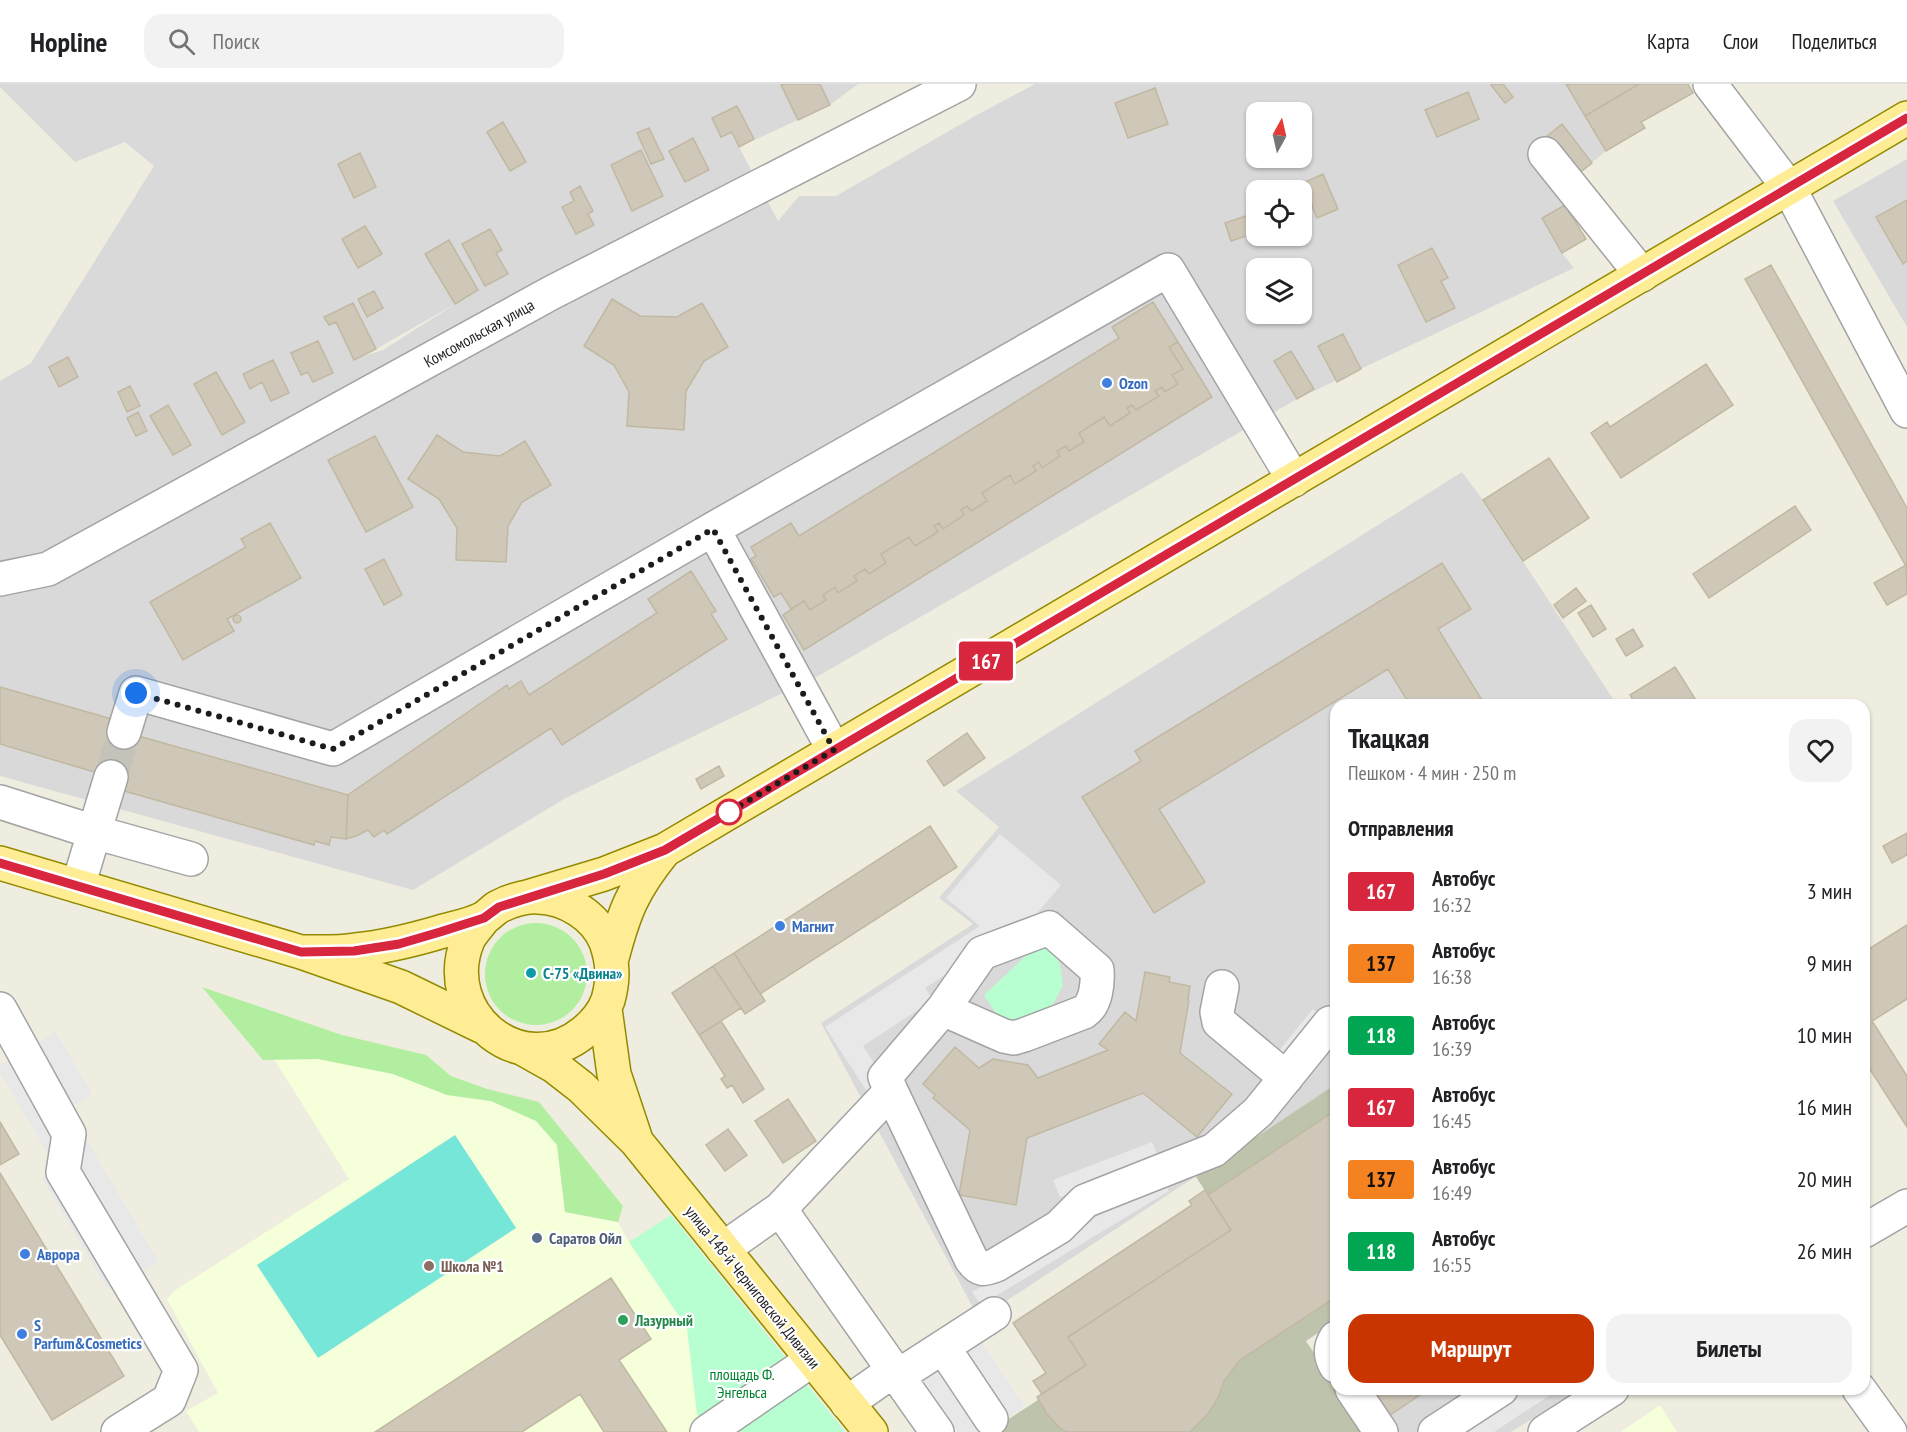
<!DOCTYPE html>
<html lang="ru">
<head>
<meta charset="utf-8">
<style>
	:root { --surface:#fff; --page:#f2f2f2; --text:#202124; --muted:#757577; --line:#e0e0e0; --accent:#c83500 }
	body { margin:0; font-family:"PT Sans Narrow",sans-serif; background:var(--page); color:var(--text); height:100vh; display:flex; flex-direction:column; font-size:22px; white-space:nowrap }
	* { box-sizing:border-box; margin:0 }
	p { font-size:20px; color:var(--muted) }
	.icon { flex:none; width:33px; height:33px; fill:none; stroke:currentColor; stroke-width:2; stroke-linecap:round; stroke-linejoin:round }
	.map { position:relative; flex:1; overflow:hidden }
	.side { position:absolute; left:1330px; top:615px; width:540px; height:696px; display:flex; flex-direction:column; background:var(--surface); border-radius:18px; box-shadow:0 2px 4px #0004 }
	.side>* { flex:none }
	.badge { padding:0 12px; border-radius:4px; font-size:21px; line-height:39px }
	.needle { width:39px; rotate:8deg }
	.tools { position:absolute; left:1246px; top:18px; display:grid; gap:12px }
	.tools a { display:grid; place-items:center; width:66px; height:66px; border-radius:12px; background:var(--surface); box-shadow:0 2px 4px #0004; font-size:30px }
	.you { position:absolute; width:30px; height:30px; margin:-15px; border:4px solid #fff; border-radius:50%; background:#1a73e8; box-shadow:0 0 0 9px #1a73e833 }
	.map>.badge { position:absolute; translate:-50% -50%; box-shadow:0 0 0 3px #fff }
	h2 { padding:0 18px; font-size:22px; line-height:54px }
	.round { display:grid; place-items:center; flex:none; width:63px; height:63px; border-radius:18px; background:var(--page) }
	.headline { display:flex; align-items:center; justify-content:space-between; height:102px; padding:0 18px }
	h1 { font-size:28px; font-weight:600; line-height:45px }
	.button { display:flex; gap:12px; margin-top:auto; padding:12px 18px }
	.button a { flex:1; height:69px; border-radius:18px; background:var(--accent); color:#fff; font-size:24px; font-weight:600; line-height:69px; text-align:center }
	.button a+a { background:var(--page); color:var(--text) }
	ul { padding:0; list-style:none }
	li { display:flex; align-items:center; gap:18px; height:72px; padding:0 18px }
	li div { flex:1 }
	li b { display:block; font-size:22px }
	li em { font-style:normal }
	li .badge { min-width:66px; font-weight:700; text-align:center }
	header { display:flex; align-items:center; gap:36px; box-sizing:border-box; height:84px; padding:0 30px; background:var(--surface); border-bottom:2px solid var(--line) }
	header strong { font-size:28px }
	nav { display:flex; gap:33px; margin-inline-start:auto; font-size:21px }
	.search { width:420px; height:54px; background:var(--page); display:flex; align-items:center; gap:15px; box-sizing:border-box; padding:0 21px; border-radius:18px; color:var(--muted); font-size:22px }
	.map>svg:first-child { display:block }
</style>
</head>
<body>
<header>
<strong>Hopline</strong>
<div class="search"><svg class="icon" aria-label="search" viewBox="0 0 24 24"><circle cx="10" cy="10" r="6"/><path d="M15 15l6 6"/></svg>Поиск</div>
<nav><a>Карта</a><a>Слои</a><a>Поделиться</a></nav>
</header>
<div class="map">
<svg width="1907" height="1348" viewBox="0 0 1907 1348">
	<rect width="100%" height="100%" fill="#efede0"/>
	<path fill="#dad9d9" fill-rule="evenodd" d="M0,0H858L830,21L739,63L778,137L799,112H836L975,32L1035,0H1688L1693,9L1642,38L1645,44L1606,67L1578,90L1565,121L1585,155L1562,169L1574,184L1297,315L820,591L564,715L413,806L0,692V297L31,279L154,82L125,58L75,78L0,3ZM1257,28H1302V74H1257ZM1257,106H1302V152H1257ZM1257,184H1302V230H1257ZM455,220L383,266L360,273L376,265Z
		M1907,75V243L1833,117Z
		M1462,388L1483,416L1617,621H1336V1000L979,1235L821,939L973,840L939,814L999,743L956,707Z
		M1337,1305H1579L1511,1348H1366Z"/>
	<path fill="#f5ffd9" d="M274,975H318L393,990L447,1011L491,1017L537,1037L557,1061L565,1128L618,1138L629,1158L687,1244L697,1330L709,1348H199L186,1327L218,1309L167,1215L174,1207L349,1095Z
		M1660,1321L1677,1348H1621Z"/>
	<path fill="#bdc4ab" d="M1336,1000V1237L1306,1257L1366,1348H989L1038,1316L1037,1313L1086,1281L1231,1146L1196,1093Z"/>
	<path fill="#b2eea0" d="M485 890a51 51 0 1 1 102 0a51 51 0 1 1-102 0Z
		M202,903L342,951L426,971L451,992L487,1005L539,1018L623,1122L618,1138L565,1128L557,1061L536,1037L491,1017L447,1011L393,990L318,975L263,976Z"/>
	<path fill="#b7fed0" d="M1046,853L1060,880L1063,901L1048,930L1023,945L996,929L984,911Z
		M671,1131L845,1348H709L697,1330L687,1244L629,1158Z"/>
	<path fill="#76e6d8" d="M455,1051L516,1144L318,1274L257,1181Z"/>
	<path fill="#e8e8e8" d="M1000,750L1061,801L1035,832L925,904L933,916L863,962L888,1001L870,1012L825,943L980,842L946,814Z
		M1313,925L1324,934L1289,977L1278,968Z
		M56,948L92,1010L68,1024L158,1177L108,1206L42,1094L57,1085L0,989V981Z
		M1152,1058L1159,1075L1060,1113L1053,1096Z
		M1160,1094L1169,1107L981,1221L972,1208Z
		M977,1251L1025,1322L986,1348H958L919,1289Z
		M1526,1305H1559L1494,1348H1460Z"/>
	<path fill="#cfc8b9" stroke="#c1b8a1" stroke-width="1.5" d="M784,0H820L830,21L798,36L781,1Z
		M1492,0H1503L1513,13L1505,19L1491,1Z
		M1566,0H1639L1585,32Z
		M1639,0H1688L1693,9L1641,38L1645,44L1606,67L1585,32Z
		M1155,4L1168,40L1128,54L1115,19Z
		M1468,8L1479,35L1437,53L1425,26Z
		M737,22L754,55L739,63L732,48L721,53L712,34Z
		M503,38L526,78L510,87L487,48Z
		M1562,40L1592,79L1578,90L1547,52Z
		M649,44L664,75L651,80L637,49Z
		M693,54L709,86L685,98L669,67Z
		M641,66L663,112L632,127L611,81Z
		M360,69L376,103L354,114L338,80Z
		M1323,90L1338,125L1317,134L1310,117L1302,120V106H1291L1290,105Z
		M580,102L593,127L588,130L594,141L576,150L562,123L574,117L570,108Z
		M1907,116V177L1903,180L1876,133Z
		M1565,121L1586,155L1562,169L1542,134Z
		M1246,132L1252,150L1231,157L1225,139Z
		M365,142L382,170L358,184L342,155Z
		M490,145L502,166L496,169L508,190L485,202L462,160Z
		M449,156L478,206L455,220L425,170Z
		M1432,164L1448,194L1441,197L1455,224L1426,238L1398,181Z
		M1771,181L1907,424V484L1745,195Z
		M374,207L383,224L367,233L358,215Z
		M612,215L640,232L677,233L702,219L728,263L704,277L686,307L684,346L627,342L629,308L614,281L584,262Z
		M1153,218L1178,258L1169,263L1183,285L1172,291L1178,300L1165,308L1162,303L1155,307L1159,312L1136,326L1132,321L1127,324L1130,329L1110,342L1104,333L1079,349L1084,358L1069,367L1066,362L1057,367L1060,372L1042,384L1039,378L1033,382L1036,387L1015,400L1010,391L982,409L987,417L971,427L967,422L961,426L964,431L943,445L939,439L934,442L938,448L915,462L909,453L881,470L886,479L869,490L865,485L854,492L857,497L838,509L835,503L823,511L826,516L810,526L804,517L791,525L781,509L774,513L751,475L756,472L751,463L791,439L799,452L1119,254L1112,243Z
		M353,219L376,265L354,276L336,238L329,241L324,233Z
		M1343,250L1361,285L1337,298L1318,262Z
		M318,257L333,289L313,298L308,288L301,291L291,269Z
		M1178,258L1212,313L804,566L783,531L804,517L810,526L826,516L823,511L835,503L838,509L857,497L854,492L865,485L869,490L886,479L881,470L909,453L915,462L938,448L934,442L939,439L943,445L964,431L961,426L967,422L971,427L987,417L982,409L1010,391L1015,400L1036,387L1033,382L1039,378L1042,384L1060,372L1057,367L1066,362L1069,367L1084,358L1079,349L1104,333L1110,342L1130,329L1127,324L1132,321L1136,326L1159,312L1155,307L1162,303L1165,308L1178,300L1172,291L1183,285L1169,263Z
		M1291,267L1314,305L1297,315L1274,277Z
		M68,273L78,293L59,303L49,283Z
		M273,276L289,309L271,317L262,298L250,305L243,290Z
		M1706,280L1733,321L1621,394L1591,349L1607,338L1610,343Z
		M216,288L245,338L222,351L194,300Z
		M130,302L140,322L127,328L118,308Z
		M168,321L191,361L173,371L150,332Z
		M138,328L147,347L136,352L127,334Z
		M437,351L463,368L500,372L525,357L551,401L522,418L508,442L506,478L456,476L457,444L439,415L408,395Z
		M375,352L413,423L366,448L328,376Z
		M1549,374L1589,434L1523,477L1483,416Z
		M1795,422L1811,446L1709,514L1693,490Z
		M270,439L301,494L227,535L234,547L183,576L150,518L246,463L241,455Z
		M384,475L402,511L384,521L365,485Z
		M1442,479L1471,525L1438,545L1485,621H1410L1388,585L1159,725L1205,798L1154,829L1082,713L1141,677L1135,667Z
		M1906,481L1907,510L1887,521L1874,499Z
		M691,487L716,527L711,530L727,555L562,661L551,644L387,750L384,746L374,753L368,746L356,752L346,755L348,711L507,601L509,605L521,597L529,611L657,529L648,515Z
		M1576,504L1586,517L1563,534L1554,521Z
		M1591,521L1606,545L1593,553L1578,529Z
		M233 535a4 4 0 1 1 8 0a4 4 0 1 1-8 0Z
		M1633,545L1643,562L1626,572L1616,555Z
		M1675,583L1699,621H1636L1630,611Z
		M0,603L119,637L117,646L348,711L346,755L331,753L329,761L315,757L314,761L121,706L111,693L0,660Z
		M967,649L985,674L944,702L927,677Z
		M719,682L724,692L701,705L696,695Z
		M930,742L957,783L760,910L734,869Z
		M1907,749V771L1892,779L1883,762Z
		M1907,841V915L1872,937L1907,992V1043L1864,976V868Z
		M734,869L765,917L745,930L713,882Z
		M713,882L741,924L699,951L672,909Z
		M1145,888L1170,893L1169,898L1190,902L1188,915L1189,916L1180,969L1232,1010L1197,1053L1143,1009L1027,1054L1016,1121L959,1111L970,1046L933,1014L935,1011L923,1000L955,963L979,984L993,975L1028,981L1038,994L1108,966L1099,960L1125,928L1136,937Z
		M721,937L764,1005L743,1019L732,1001L727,1004L721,995L725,992L699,951Z
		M788,1015L816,1057L783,1079L755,1037Z
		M1336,1026V1213L1240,1276L1224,1297L1218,1314L1208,1330L1190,1348H1066L1060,1344L1047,1330L1037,1313L1086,1281L1068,1253L1231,1146L1208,1111Z
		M0,1038L19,1070L0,1081Z
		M728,1045L747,1071L725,1087L706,1061Z
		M0,1089L124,1292L52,1336L0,1251Z
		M1205,1106L1231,1146L1068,1253L1086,1281L1042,1310L1033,1297L1046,1289L1013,1239L1192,1121L1189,1117Z
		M611,1194L651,1255L619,1276L667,1348H604L580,1310L522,1348H375Z
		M1373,1305H1429L1390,1331Z"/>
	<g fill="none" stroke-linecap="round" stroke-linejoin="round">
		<path stroke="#c5c3b9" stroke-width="33" stroke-dasharray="33 16" stroke-linecap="butt" d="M111,693L124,648"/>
		<g stroke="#a3a3a3" stroke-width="36">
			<path id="minor" d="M1710,0L1789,104L1907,327
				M1545,70L1642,191
				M0,495L48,485L551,209L959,0
				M124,648L136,609L333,665L713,445
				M834,666L713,445L1168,186L1294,396
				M0,718L94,748L191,775
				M78,802L111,693
				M1222,903L1217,928L1219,938L1286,994
				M0,925L69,1050L63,1088L181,1286L169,1316L118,1348
				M891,1007L885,993L943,925L1004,952L1014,954L1024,951L1084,928C1096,920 1098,900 1097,886L1049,844L982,869L943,925
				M780,1125L937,1348
				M1864,1147L1907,1122
				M723,1165L780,1125L891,1007L971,1175C979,1187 984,1186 996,1181L1059,1143L1085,1117L1214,1066L1258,1028L1330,939
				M1336,1254C1330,1263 1330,1272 1336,1282
				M943,1263L991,1335
				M898,1292L994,1230
				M1352,1305L1381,1348
				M1859,1305L1890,1348
				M847,1319L894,1286
				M707,1348L812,1276
				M1435,1348L1501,1305
				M1545,1348L1612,1305"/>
		</g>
		<g stroke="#948a00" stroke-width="36">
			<path id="major" d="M0,779L301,868L401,903L481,942
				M524,814L604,790L665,766L1907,34
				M301,868C319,868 338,869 356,866C384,863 413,856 440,848C454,844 471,841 484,834C489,831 493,826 498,823C509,817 525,812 538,813C566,814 595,831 606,858C613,878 614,895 608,916C603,930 595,939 584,948C522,999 437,930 468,856C471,849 479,841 484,834
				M612,874C624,828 633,805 664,767
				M605,925L614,990L635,1053
				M522,964L554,982L581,1003L636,1057L871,1348"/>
		</g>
		<use href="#minor" stroke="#fff" stroke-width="33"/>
		<use href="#major" stroke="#ffed95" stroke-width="33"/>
	</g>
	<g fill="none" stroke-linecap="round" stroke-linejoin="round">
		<g stroke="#fff" stroke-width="14">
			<path id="line" d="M0,779L301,868L354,867L399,860L440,848L484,834L499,823L604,790L665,766L1907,34"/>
		</g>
		<use href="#line" stroke="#d7263d" stroke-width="9"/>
		<path stroke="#1c1c1c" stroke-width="6" stroke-dasharray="0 10.8" d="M136,609L333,665L713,445L834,666L729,728"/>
	</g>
	<g fill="#3f7fe0" stroke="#fff" stroke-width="2">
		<circle cx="1107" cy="299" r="6"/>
		<circle cx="780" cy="842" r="6"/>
		<circle cx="25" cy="1170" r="6"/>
		<circle cx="22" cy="1250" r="6"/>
	</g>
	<circle fill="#fff" stroke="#d7263d" stroke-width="3" cx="729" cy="728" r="12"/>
	<circle fill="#0f9aa8" stroke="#fff" stroke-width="2" cx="531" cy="889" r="6"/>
	<circle fill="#5c6f8a" stroke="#fff" stroke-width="2" cx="537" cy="1154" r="6"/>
	<circle fill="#8d6e63" stroke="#fff" stroke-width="2" cx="429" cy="1182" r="6"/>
	<circle fill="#2e9e5b" stroke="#fff" stroke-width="2" cx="623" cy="1236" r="6"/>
	<g text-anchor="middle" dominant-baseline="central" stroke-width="4.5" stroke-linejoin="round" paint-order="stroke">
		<g font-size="16" fill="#1c1c1c" stroke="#fff">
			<text transform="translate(479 249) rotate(-29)">Комсомольская улица</text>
			<text transform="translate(753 1203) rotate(51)">улица 148-й Черниговской Дивизии</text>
		</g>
		<g font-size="16" font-weight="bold" fill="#366cbe" stroke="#fff" text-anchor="start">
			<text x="1119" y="299">Ozon</text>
			<text x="792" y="842">Магнит</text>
			<text x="37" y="1170">Аврора</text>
			<text x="34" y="1241">S<tspan x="34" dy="18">Parfum&amp;Cosmetics</tspan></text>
		</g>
		<g font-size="16" font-weight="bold" fill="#0d838f" stroke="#fff" text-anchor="start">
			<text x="543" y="889">С-75 «Двина»</text>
		</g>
		<g font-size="16" font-weight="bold" fill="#4e5e75" stroke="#fff" text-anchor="start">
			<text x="549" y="1154">Саратов Ойл</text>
		</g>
		<g font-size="16" font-weight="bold" fill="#785e54" stroke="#fff" text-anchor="start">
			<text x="441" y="1182">Школа №1</text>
		</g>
		<g font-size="16" font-weight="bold" fill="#27864d" stroke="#fff" text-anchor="start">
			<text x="635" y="1236">Лазурный</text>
		</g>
		<g font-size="16" fill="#01832e" stroke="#fff">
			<text x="742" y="1290">площадь Ф.<tspan x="742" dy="18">Энгельса</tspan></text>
		</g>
	</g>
</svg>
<div class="tools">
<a><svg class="needle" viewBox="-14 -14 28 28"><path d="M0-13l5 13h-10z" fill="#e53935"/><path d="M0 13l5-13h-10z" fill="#757577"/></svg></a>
<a><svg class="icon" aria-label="locate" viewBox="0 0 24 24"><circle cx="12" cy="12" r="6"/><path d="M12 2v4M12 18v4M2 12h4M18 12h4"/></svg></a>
<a><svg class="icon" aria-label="layers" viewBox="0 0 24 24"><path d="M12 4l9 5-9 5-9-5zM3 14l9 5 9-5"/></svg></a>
</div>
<div class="you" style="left:136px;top:609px"></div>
<b class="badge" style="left:986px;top:577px;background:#d7263d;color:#fff">167</b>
<section class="side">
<div class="headline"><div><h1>Ткацкая</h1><p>Пешком · 4 мин · 250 m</p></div><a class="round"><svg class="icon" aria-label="heart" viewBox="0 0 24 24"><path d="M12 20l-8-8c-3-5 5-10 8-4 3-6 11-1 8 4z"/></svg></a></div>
<h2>Отправления</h2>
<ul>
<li><span class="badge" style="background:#d7263d;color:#fff">167</span><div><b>Автобус</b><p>16:32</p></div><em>3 мин</em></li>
<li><span class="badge" style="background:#f58220;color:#111">137</span><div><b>Автобус</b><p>16:38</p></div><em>9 мин</em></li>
<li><span class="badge" style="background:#00a651;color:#fff">118</span><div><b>Автобус</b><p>16:39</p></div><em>10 мин</em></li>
<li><span class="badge" style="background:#d7263d;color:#fff">167</span><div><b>Автобус</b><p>16:45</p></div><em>16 мин</em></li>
<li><span class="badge" style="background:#f58220;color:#111">137</span><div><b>Автобус</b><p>16:49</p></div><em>20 мин</em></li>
<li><span class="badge" style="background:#00a651;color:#fff">118</span><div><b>Автобус</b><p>16:55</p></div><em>26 мин</em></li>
</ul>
<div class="button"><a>Маршрут</a><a>Билеты</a></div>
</section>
</div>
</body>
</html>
